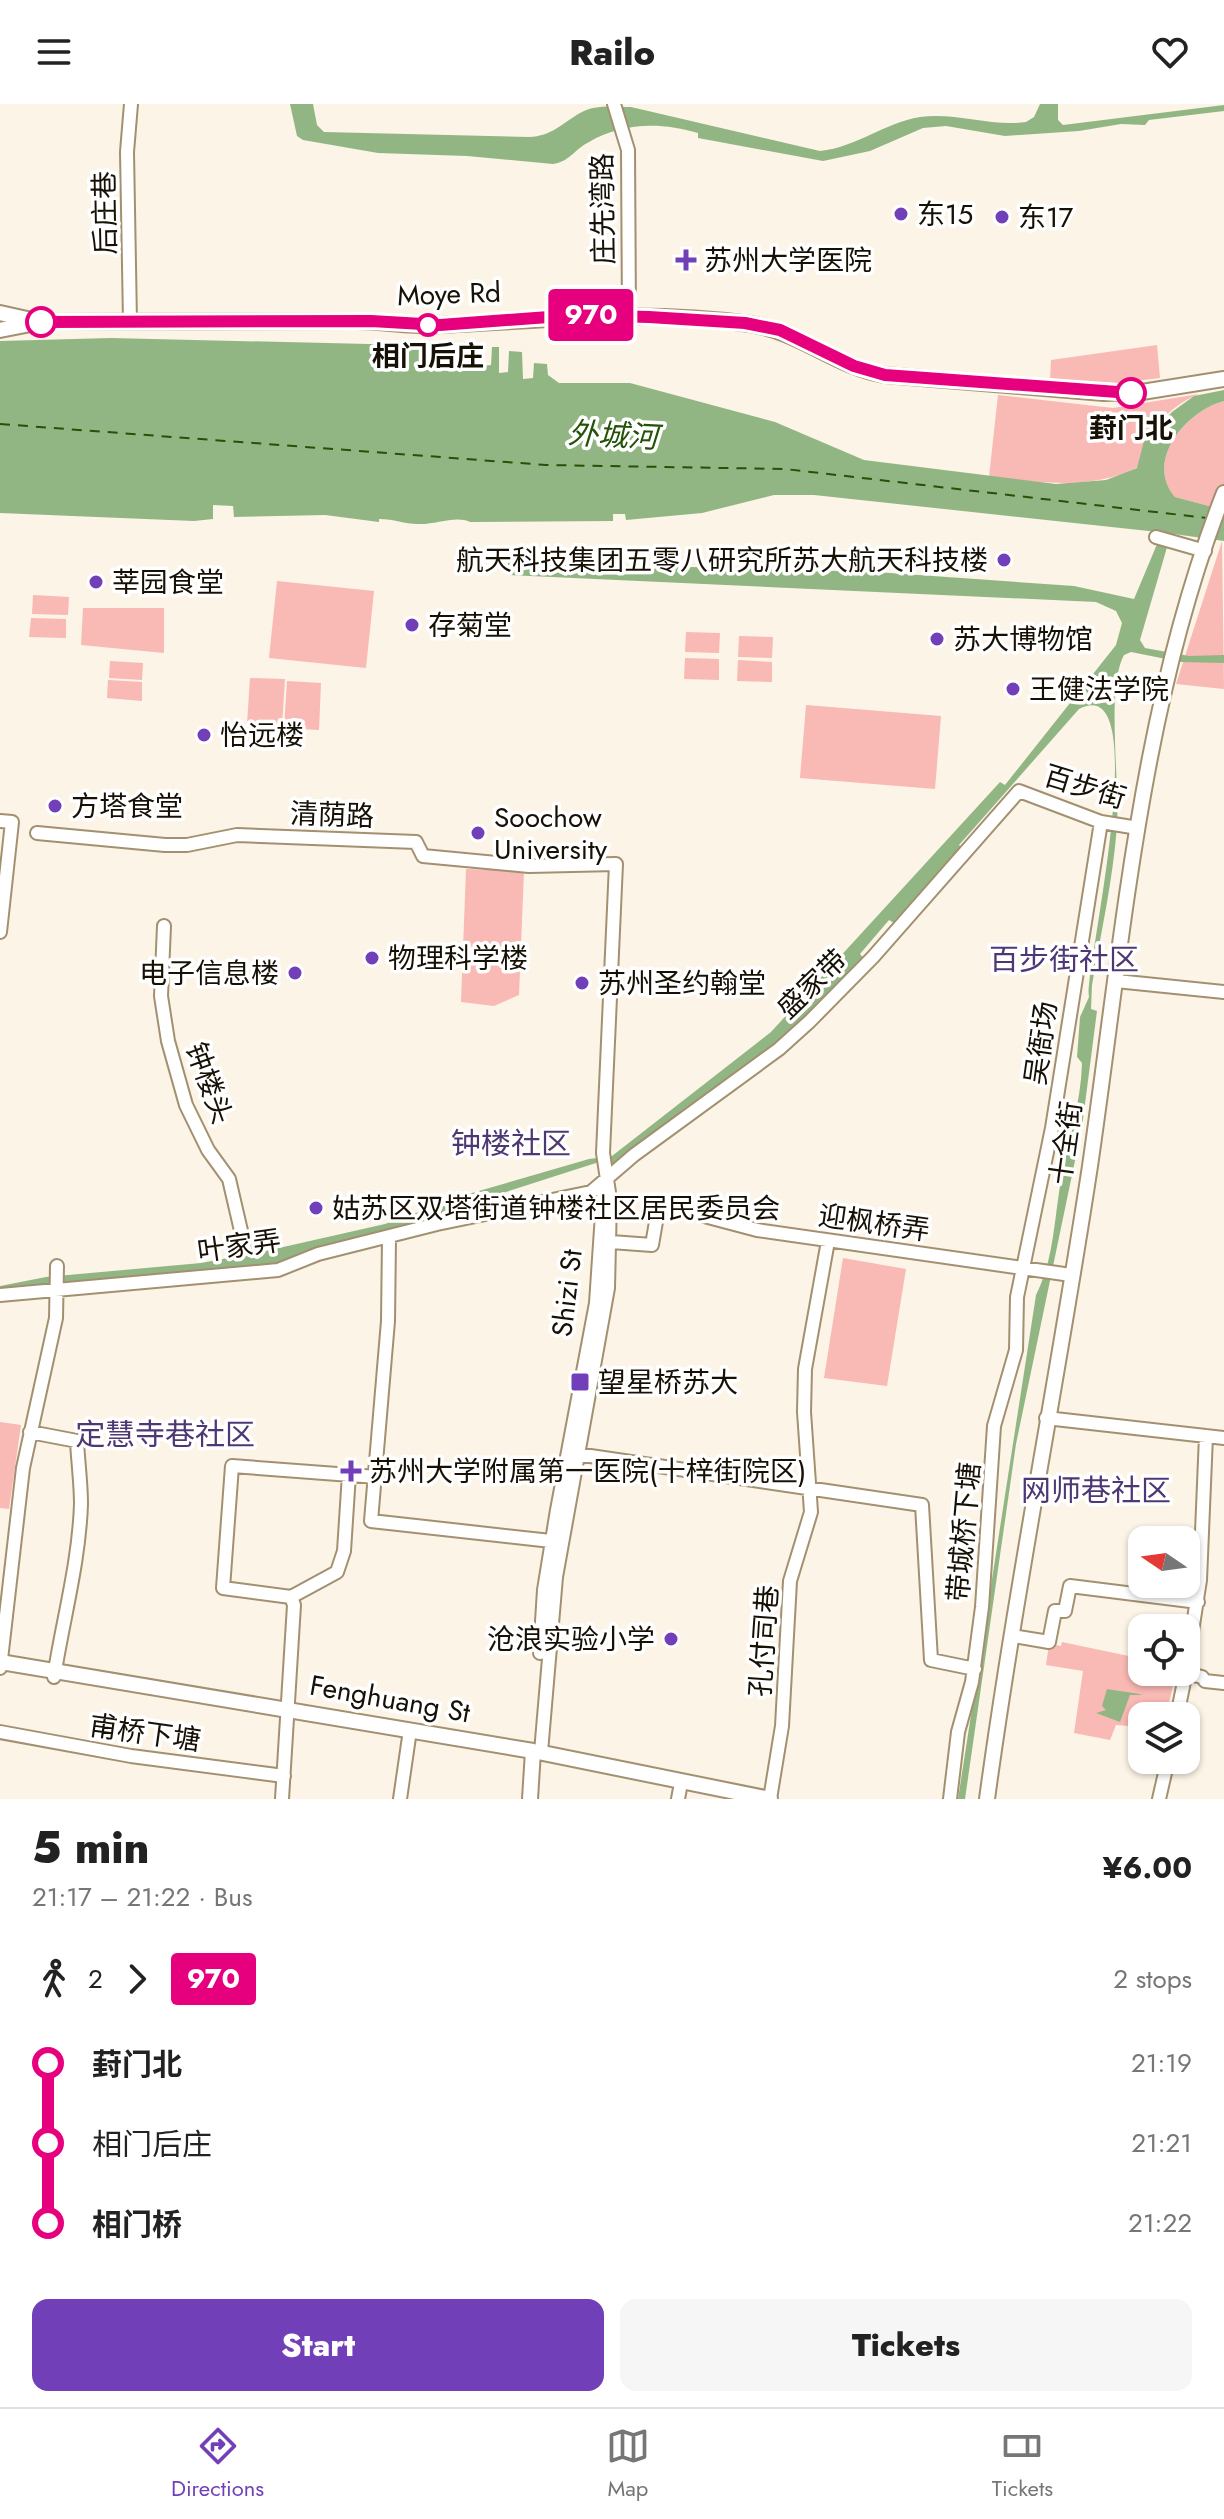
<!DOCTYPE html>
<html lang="en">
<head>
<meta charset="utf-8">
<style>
	:root { --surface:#fff; --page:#f6f6f6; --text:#222; --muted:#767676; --line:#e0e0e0; --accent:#713fb7 }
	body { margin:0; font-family:Jost,"Noto Sans SC",sans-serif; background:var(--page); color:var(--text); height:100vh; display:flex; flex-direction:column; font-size:30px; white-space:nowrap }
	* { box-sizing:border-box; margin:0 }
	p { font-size:26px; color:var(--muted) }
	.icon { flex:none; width:44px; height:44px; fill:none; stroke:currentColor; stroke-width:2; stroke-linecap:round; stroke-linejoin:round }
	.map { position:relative; height:1695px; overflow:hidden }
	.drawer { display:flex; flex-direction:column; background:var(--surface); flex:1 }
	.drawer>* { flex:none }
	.badge { padding:0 16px; border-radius:6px; font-size:28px; line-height:52px }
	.needle { width:52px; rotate:283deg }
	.buttons { position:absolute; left:1128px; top:1422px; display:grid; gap:16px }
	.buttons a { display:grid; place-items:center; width:72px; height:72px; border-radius:16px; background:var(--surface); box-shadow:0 2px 6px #0004; font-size:40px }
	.map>.badge { position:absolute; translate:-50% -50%; box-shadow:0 0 0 4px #fff }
	.legs { display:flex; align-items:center; gap:12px; height:88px; padding:0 32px; font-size:26px }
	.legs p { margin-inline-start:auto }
	.headline { display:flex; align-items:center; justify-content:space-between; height:136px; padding:0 32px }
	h1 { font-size:44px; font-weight:800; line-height:60px }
	.cta { display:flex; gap:16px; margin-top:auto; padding:16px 32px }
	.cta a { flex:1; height:92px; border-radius:16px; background:var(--accent); color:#fff; font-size:32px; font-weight:800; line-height:92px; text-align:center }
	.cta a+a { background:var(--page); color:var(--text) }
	ul { padding:0 32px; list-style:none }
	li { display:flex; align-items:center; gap:28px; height:80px; font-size:30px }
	li i { display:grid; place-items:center; width:12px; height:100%; margin:0 10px; background:currentColor }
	li i::after { content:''; width:20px; height:20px; margin:-10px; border:6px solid; border-radius:50%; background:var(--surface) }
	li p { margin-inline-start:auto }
	li:first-child i { background:linear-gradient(#0000 50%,currentColor 0) }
	li:last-child i { background:linear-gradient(currentColor 50%,#0000 0) }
	header { display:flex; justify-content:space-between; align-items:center; height:104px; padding:0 32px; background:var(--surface); font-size:36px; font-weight:800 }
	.dock { display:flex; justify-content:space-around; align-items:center; height:112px; border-top:2px solid var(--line); background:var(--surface); font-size:22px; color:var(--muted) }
	.dock a { display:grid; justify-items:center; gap:4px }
	.dock .on { color:var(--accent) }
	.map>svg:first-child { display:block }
</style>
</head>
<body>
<header><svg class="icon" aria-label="menu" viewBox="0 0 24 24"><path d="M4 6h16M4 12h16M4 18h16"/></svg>Railo<svg class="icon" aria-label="heart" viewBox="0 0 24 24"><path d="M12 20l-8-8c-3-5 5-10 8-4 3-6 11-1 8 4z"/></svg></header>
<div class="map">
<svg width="1224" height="1695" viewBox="0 0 1224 1695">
	<rect width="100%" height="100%" fill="#fcf4e6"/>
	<path fill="#f9b9b4" d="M1157,241L1160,274L1118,279L1050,276L1051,256Z
		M1199,290C1168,302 1144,331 1138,363C1090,387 1040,378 989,373L998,291L1113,304Z
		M1224,297V406L1175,393C1144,357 1186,307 1224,297Z
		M1222,437L1224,585L1176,580Z
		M277,477L374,487L366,564L269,554Z
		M33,491L69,493L68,511L32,510Z
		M83,504H164V549L81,541Z
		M31,514L66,515V534L29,533Z
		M686,528L720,529L719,549L685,548Z
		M739,532L773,533L772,554L738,553Z
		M685,554L719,555V576L684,575Z
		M738,556L772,558V578L737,577Z
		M110,557L143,559L142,576L109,574Z
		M250,574L285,575L282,622L247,620Z
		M108,576L142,578V597L107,594Z
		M287,577L321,579L319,626L284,624Z
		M806,601L941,612L935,685L800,674Z
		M466,765L524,767L519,891L494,902L461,898Z
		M843,1154L906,1165L887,1282L824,1274Z
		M0,1318L21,1321L9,1405L0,1404Z
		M1062,1538L1138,1554L1142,1568L1176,1569L1166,1612H1142V1623L1116,1621L1110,1636L1074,1629L1083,1567L1046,1561L1049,1540L1061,1542Z"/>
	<path fill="#92b683" d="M290,0H313L317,21L324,28L529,33C552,32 561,20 580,9C595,0 615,3 631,3L820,47C857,43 884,19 920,13C956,8 991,23 1026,18L1034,13L1040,0H1058V16L1063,21L1224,1V7L1149,16L1145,21L1121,20L1079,27L1005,32L946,22L923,24L870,47L823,57L698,34V29C662,18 622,18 589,38C575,45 569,58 553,60L467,52L378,49L303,36L297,32Z
		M111,234L452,242V252L463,253L464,238L481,239V262L491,261L492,243H499V269L508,268L509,247L522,248L523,275L533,274L534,259L547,260L548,271L559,279H630L775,318L864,356L1056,380L1106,376L1137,364L1144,337L1172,308L1194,292L1224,286V297C1186,307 1144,357 1175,393L1224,406V437L1174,430L1170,433L1140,536L1145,544L1189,552L1224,551V559L1181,558L1131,548L1124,551C1106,584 1120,679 1117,722C1113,775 1101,829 1092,881L1091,905L1097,907L1082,1023L1016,1340L965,1695H958L1036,1191C1054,1155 1054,1116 1061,1076C1068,1037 1081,999 1082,959L1077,953L1080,913L1089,893C1083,872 1157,564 1079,605L959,741L962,745L894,819L889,816L860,850L866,857L789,931L620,1060L596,1059L484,1095L398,1130L300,1150L274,1160L223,1170L0,1189V1182L46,1173L201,1159L270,1146L385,1120L472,1089L589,1055L612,1052L771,928L1000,678L1005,681L1116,541L1122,519L1116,507L1096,498L508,471V458L876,468L1074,482L1134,495L1160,433L1158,428L814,391H774L702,409L626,416L625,410H613V417L470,418C456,411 435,421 418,420C404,420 394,415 379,415V418L325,411L234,413L233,402L213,401V415L194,417L0,409V237Z
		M1107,1585C1110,1586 1139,1589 1142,1591H1130L1120,1618L1096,1609L1106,1606L1102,1602Z"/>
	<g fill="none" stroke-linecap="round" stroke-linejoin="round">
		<path stroke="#235208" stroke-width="2" stroke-dasharray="10 8" stroke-linecap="butt" d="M0,320L546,361L785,365L1207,414"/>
		<g stroke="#a39070" stroke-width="16">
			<path id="minor" d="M614,0L628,46L629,212
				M130,218L127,48L131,0
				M1156,433L1205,447
				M0,717L12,718L0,828
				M37,729L165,741H187L237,731L416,738L423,752L529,762L616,760L603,1049L610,1095L608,1184L556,1473L541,1648
				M164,822L161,892L168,937L186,1001L208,1046L229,1075L245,1144
				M1116,877L1224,888
				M389,1135L388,1217L371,1417L560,1438
				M611,1138L652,1141L659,1100L757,1126L1071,1171
				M0,1191L278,1166L318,1150L437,1120L591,1088L634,1051L779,945L810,917L873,853L1019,687L1101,718L1138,724
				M1046,1314L1224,1334
				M30,1328L77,1337C78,1358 81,1379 81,1400C79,1459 63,1515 54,1573
				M570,1349L922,1401L931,1556L975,1565
				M291,1493L337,1468L344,1447L349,1370
				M1013,1532L1049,1538L1055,1507H1065L1070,1482L1198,1498
				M540,1549L544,1486L557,1406L596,1199L604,1081
				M0,1564L23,1364L56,1214L57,1162
				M1186,1566L1200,1476L1206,1332
				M1185,1569L1202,1573L1205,1577L1224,1579
				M1177,1612L1186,1568
				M0,1628L131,1652L284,1672
				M282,1695L294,1501L291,1493L223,1484L232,1362L377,1373
				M400,1695L409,1633
				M678,1695L681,1679
				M770,1695L782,1622L790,1477L811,1408L804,1308L805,1265L828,1137
				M950,1695L958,1628L972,1578L982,1503L994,1322L1016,1246L1017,1193L1052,1024L1101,718
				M1159,1695L1168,1656"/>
		</g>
		<g stroke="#a39070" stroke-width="18">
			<path id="major" d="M0,209L36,217
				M0,226L41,218C146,218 251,217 356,217C385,217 413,223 441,221C544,216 646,205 750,220C801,228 836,263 885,271L1104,289L1142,288L1224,275
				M0,1558L533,1647L770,1695
				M530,1695L533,1647
				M987,1695C1016,1483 1058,1273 1090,1062C1123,836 1140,603 1224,389"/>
		</g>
		<use href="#minor" stroke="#fff" stroke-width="12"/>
		<use href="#major" stroke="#fff" stroke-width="14"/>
	</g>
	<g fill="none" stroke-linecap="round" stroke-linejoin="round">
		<g stroke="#fff" stroke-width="18">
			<path id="line-1" d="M41,218L371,217L440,221L576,211L649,213L745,219L780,226L854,262L885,271L1131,289"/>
		</g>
		<use href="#line-1" stroke="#e6007e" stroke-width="12"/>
	</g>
	<g fill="#713fb7" stroke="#fff" stroke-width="3">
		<circle cx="901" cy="110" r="8"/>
		<circle cx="1002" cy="113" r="8"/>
		<path d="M682 144h8v8h8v8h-8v8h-8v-8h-8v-8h8z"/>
		<circle cx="1004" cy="456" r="8"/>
		<circle cx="96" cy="478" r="8"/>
		<circle cx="412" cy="521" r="8"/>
		<circle cx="937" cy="535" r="8"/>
		<circle cx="1013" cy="585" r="8"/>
		<circle cx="204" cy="631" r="8"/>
		<circle cx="55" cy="702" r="8"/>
		<circle cx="478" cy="729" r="8"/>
		<circle cx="372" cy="854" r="8"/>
		<circle cx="295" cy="869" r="8"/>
		<circle cx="582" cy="879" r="8"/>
		<circle cx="316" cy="1104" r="8"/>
		<rect x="570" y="1268" width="20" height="20" rx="4"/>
		<path d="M347 1355h8v8h8v8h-8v8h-8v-8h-8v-8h8z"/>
		<circle cx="671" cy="1535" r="8"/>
	</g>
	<g fill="#fff" stroke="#e6007e" stroke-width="4">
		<circle cx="41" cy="218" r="14"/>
		<circle cx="428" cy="221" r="10"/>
		<circle cx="1131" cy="289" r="14"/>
	</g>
	<g text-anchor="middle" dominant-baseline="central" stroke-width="7" stroke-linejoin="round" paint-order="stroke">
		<g font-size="28" fill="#161005" stroke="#fff">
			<text transform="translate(603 105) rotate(-91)">庄先湾路</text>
			<text transform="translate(105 109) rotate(-91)">后庄巷</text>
			<text transform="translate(449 190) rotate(-2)">Moye Rd</text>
			<text transform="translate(1085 683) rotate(17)">百步街</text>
			<text transform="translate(332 711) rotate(2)">清荫路</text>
			<text transform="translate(812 880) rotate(-44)">盛家带</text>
			<text transform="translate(1041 939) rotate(-82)">吴衙场</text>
			<text transform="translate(209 979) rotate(70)">钟楼头</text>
			<text transform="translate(1066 1039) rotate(-82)">十全街</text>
			<text transform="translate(874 1119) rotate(8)">迎枫桥弄</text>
			<text transform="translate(239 1142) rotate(-8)">叶家弄</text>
			<text transform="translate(567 1189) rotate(-83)">Shizi St</text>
			<text transform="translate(964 1428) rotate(-85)">带城桥下塘</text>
			<text transform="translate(764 1537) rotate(-86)">孔付司巷</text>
			<text transform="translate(390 1595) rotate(10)">Fenghuang St</text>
			<text transform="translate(145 1629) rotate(8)">甫桥下塘</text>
		</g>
		<g font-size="28" fill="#161005" stroke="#fff" text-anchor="start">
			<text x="917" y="110">东15</text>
			<text x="1018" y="113">东17</text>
			<text x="704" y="156">苏州大学医院</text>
			<text x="988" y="456" text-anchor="end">航天科技集团五零八研究所苏大航天科技楼</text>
			<text x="112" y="478">莘园食堂</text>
			<text x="428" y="521">存菊堂</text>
			<text x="953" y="535">苏大博物馆</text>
			<text x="1029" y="585">王健法学院</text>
			<text x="220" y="631">怡远楼</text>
			<text x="71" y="702">方塔食堂</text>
			<text x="494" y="713">Soochow<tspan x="494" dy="32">University</tspan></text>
			<text x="388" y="854">物理科学楼</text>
			<text x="279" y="869" text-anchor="end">电子信息楼</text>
			<text x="598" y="879">苏州圣约翰堂</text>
			<text x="332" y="1104">姑苏区双塔街道钟楼社区居民委员会</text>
			<text x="598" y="1278">望星桥苏大</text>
			<text x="369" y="1367">苏州大学附属第一医院(十梓街院区)</text>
			<text x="655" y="1535" text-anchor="end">沧浪实验小学</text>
		</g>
		<g font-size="28" font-weight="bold" fill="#161005" stroke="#fff">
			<text x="428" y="252">相门后庄</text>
			<text x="1131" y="324">葑门北</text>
		</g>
		<g font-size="30" font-style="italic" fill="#235208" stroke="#fff">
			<text transform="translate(613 331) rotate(3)">外城河</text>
		</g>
		<g font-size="30" fill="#4e3874" stroke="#fff">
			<text x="1064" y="855">百步街社区</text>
			<text x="511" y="1039">钟楼社区</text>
			<text x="165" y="1330">定慧寺巷社区</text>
			<text x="1096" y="1386">网师巷社区</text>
		</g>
	</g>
</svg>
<div class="buttons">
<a><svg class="needle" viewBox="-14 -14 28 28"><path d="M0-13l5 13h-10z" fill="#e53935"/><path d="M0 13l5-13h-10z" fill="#767676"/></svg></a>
<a><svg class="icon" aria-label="locate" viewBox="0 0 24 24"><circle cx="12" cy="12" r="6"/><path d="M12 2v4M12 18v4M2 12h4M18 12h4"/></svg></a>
<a><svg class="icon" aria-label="layers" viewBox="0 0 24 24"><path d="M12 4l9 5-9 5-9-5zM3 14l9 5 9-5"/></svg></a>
</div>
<b class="badge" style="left:591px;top:211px;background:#e6007e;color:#fff">970</b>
</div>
<section class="drawer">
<div class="headline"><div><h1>5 min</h1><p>21:17 – 21:22 · Bus</p></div><b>¥6.00</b></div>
<div class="legs"><svg class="icon" aria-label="walk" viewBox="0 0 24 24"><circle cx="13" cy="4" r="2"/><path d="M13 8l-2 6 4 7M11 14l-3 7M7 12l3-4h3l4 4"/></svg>2<svg class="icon" aria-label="forward" viewBox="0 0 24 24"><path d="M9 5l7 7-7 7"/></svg><b class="badge" style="background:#e6007e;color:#fff">970</b><p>2 stops</p></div>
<ul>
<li><i style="color:#e6007e"></i><b>葑门北</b><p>21:19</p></li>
<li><i style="color:#e6007e"></i><span>相门后庄</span><p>21:21</p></li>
<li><i style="color:#e6007e"></i><b>相门桥</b><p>21:22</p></li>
</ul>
<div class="cta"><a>Start</a><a>Tickets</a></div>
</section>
<nav class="dock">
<a class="on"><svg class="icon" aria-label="directions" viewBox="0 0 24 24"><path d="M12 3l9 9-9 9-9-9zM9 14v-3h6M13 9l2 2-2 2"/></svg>Directions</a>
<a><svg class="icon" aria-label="map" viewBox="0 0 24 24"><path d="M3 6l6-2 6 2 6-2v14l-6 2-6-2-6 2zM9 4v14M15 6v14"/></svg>Map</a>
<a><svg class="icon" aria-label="tickets" viewBox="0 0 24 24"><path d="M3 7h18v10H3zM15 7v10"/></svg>Tickets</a>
</nav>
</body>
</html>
